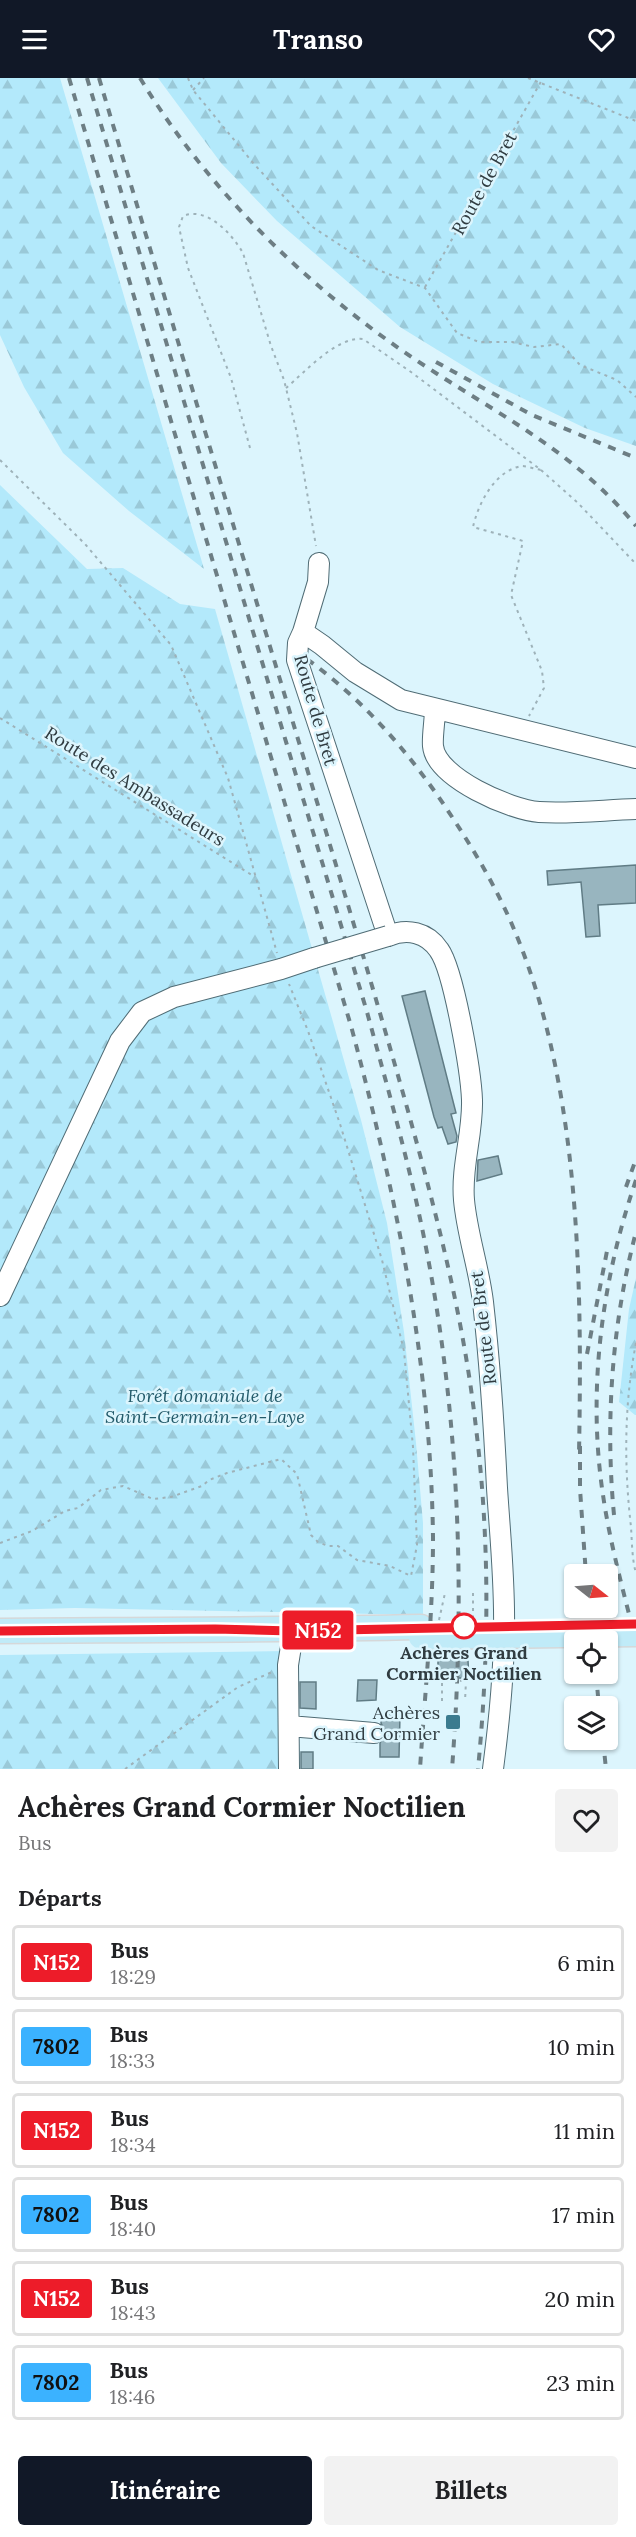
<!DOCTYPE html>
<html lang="fr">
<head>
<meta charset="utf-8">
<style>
	:root { --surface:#fff; --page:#f2f2f2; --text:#202124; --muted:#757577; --line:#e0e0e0; --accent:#111827 }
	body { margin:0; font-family:Lora,serif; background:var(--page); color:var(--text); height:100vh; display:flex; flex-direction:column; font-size:22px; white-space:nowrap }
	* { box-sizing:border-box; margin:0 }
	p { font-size:20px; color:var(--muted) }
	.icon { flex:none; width:33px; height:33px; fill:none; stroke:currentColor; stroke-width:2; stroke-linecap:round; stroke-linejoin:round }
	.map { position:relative; height:1691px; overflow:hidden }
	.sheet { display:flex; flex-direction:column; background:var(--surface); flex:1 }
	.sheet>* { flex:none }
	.badge { padding:0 12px; border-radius:4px; font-size:21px; line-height:39px }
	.needle { width:39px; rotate:107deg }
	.tools { position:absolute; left:564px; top:1486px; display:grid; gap:12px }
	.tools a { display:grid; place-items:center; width:54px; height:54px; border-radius:6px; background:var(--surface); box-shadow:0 2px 4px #0004; font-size:30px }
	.map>.badge { position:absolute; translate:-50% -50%; box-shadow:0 0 0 3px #fff }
	h2 { padding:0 18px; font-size:22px; line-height:54px }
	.round { display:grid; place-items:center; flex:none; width:63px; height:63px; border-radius:6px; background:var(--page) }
	.summary { display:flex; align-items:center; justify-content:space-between; height:102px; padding:0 18px }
	h1 { font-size:28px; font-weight:700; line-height:45px }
	.cta { display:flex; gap:12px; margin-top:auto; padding:12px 18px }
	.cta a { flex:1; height:69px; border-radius:6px; background:var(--accent); color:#fff; font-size:24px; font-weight:700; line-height:69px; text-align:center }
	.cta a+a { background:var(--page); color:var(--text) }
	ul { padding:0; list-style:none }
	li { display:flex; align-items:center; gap:18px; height:75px; margin:0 12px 9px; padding:0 6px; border:3px solid var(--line); border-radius:6px }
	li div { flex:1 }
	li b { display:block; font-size:22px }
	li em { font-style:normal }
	li .badge { min-width:66px; font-weight:700; text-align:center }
	header { display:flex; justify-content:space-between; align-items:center; height:78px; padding:0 18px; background:var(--accent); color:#fff; font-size:27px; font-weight:700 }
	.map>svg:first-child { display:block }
</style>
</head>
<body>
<header><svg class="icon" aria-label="menu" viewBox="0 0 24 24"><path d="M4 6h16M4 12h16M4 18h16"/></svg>Transo<svg class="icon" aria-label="heart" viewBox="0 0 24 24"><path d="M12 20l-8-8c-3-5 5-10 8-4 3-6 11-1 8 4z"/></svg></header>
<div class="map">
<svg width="636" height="1691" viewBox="0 0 636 1691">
	<defs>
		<pattern id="forest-firs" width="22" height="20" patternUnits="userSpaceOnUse" patternTransform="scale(1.5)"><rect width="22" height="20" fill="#b3e9fb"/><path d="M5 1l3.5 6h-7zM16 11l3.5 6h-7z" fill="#9ac9d8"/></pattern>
	</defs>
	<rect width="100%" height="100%" fill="#dcf5fd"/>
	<path fill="url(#forest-firs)" d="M0,0H60L204,491L129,433L63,375L24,309L0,257Z
		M158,0H636V368L585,350L493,306L400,249L277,143L221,85Z
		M0,407L87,491L123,490L180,526L215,531L361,1042L387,1145L404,1254L416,1365L423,1445V1537L75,1530L0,1532Z
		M636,1200V1337H635L619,1324L629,1231Z
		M287,1573L291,1691H0V1577Z"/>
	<path fill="#98b5bf" stroke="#607c85" stroke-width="1.5" d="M636,787V825L598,827L600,858L586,859L581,804L548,807L547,793Z
		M425,913L456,1035L451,1036L457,1058L456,1064L448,1066L442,1049L438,1050L434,1039L402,918Z
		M498,1078L502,1096L477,1103L478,1082Z
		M438,1573H464L468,1583L469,1600H438Z
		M358,1602H377L376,1622L357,1623Z
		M300,1604H316V1631L300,1630Z
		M382,1636L400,1637L399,1679H380V1665L386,1655L381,1645Z
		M301,1674H313V1691H301Z"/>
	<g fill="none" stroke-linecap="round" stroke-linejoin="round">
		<g stroke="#506c75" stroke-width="22">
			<path id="minor" d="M303,554L318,504L319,485
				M435,631C435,642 432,659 433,668C436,700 511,732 539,734C571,736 604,732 636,731
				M0,1218L120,963L142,934L174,919L281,891L314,880
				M289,1648L374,1655
				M289,1691L288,1587L292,1562
				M493,1691C499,1645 504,1597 504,1551C505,1504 500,1457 497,1410C494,1348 490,1286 483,1224C479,1190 467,1156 464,1122C461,1088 473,1056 472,1022C471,995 454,893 439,872C427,854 407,850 388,858L297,582L298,565L303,554L322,567L355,594L401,622L636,680"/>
		</g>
		<g stroke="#d6d8d9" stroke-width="27">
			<path id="major" d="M0,1553C140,1552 281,1552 421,1549"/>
		</g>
		<path stroke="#9eb2b9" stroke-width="2" stroke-dasharray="3 4.5" stroke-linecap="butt" d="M188,0L193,12L254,86L311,148L378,192L425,210L457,255L479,264H512L534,269L561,266L580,287L617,302L636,319
			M528,0L636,43
			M193,12L204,0
			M425,209L543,0
			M286,310C305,294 337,258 363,261L411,294L541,392C535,391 527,388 522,388C495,392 478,426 473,449L523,463L511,517L542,593L544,610L529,638
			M250,370L231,300L188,190L179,149L183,138C207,128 232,156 243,175L271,268L284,302L297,355L316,468
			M0,382L85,466L171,567L228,700L277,875
			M541,392L577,424L636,486
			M0,640L255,799
			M636,1265C624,1326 624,1388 631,1449C632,1464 632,1482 636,1495
			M0,1465L32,1453L65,1433L78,1430L101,1412L123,1408L153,1421L171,1419L202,1408L209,1402L227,1395L281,1381L297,1396L311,1457L318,1464L328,1468H338L357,1482L390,1488L411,1498L417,1467L413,1369L404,1273L382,1182L340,1046L308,953L289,906
			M473,1515V1541
			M439,1542L445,1515
			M466,1576V1585
			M454,1602V1600
			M464,1603H466L465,1623
			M442,1623V1602H445
			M125,1691L238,1609L272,1594"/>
		<use href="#minor" stroke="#fff" stroke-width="20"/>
		<use href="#major" stroke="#c0ebf8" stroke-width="24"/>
		<path stroke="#6d7e84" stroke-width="4" stroke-dasharray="8 8" stroke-linecap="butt" d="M69,0L351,948C396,1116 431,1286 433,1460C433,1537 425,1614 420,1691
			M87,0L367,934C386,1004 406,1074 421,1145C459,1325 466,1508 452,1691
			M99,0C170,238 242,476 314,714C346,820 378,926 408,1033C437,1138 464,1242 476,1350C490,1463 489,1577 478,1691
			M140,0C208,112 305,207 413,280C493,334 574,372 636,448
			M436,284L532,337L636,380
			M307,581C361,621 399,663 438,718C468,762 496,807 516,856C581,1014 582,1208 579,1376
			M636,1102C602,1201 587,1312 603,1417C610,1466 624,1515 636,1564
			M626,1109L636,1081
			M587,1276L607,1173
			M580,1368V1411L586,1497
			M614,1437C605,1343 612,1245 636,1154
			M589,1530L592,1563
			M596,1596L599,1629
			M603,1662L606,1691"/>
		<g stroke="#506c75" stroke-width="22" stroke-linecap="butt">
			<path id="minor-bridge" d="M314,880L388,858"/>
		</g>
		<g stroke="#d6d8d9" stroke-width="27" stroke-linecap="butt">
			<path id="major-bridge" d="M421,1559L636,1556"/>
		</g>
		<path stroke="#9eb2b9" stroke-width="2" stroke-dasharray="3 4.5" stroke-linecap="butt" d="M445,1602L464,1603"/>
		<use href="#minor-bridge" stroke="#fff" stroke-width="20"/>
		<use href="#major-bridge" stroke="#c0ebf8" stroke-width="24"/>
	</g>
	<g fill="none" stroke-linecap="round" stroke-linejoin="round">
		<g stroke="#fff" stroke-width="14">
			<path id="line" d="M0,1553L215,1551L292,1553L636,1546"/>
		</g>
		<use href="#line" stroke="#ed1c29" stroke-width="9"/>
	</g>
	<circle fill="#fff" stroke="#ed1c29" stroke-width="3" cx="464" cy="1548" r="12"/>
	<rect fill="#3b7b8f" stroke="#dcf5fd" stroke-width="2" x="445" y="1636" width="16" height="16" rx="3"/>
	<g text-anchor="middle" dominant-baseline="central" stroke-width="5" stroke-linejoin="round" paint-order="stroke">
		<g font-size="18" fill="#303c41" stroke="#dcf5fd">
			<text transform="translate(484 105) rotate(-61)">Route de Bret</text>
			<text transform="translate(316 632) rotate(74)">Route de Bret</text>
			<text transform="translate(135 708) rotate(32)">Route des Ambassadeurs</text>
			<text transform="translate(483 1250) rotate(-97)">Route de Bret</text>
		</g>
		<g font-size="18" font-style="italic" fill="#235b6b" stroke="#dcf5fd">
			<text x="205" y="1317">Forêt domaniale de<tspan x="205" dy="21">Saint-Germain-en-Laye</tspan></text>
		</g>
		<g font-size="18" font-weight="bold" fill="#303c41" stroke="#dcf5fd">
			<text x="464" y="1574">Achères Grand<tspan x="464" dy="21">Cormier Noctilien</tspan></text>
		</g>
		<g font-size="18" fill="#303c41" stroke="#dcf5fd" text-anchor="end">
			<text x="440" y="1634">Achères<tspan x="440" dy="21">Grand Cormier</tspan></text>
		</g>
	</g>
</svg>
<div class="tools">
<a><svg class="needle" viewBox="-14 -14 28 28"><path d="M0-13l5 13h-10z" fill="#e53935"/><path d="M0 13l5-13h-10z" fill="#757577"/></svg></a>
<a><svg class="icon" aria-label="locate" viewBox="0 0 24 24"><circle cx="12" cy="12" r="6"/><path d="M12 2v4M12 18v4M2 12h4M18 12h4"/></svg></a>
<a><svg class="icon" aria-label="layers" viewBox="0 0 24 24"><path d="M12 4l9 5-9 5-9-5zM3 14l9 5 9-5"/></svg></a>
</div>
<b class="badge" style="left:318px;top:1552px;background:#ed1c29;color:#fff">N152</b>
</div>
<section class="sheet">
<div class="summary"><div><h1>Achères Grand Cormier Noctilien</h1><p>Bus</p></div><a class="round"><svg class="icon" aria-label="heart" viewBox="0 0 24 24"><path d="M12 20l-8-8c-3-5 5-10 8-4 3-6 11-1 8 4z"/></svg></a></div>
<h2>Départs</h2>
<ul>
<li><span class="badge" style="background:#ed1c29;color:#fff">N152</span><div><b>Bus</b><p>18:29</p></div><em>6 min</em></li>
<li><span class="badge" style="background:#3bb2ff;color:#111">7802</span><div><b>Bus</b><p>18:33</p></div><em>10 min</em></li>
<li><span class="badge" style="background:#ed1c29;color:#fff">N152</span><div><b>Bus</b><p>18:34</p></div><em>11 min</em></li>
<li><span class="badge" style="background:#3bb2ff;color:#111">7802</span><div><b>Bus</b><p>18:40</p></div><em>17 min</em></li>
<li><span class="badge" style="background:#ed1c29;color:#fff">N152</span><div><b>Bus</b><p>18:43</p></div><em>20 min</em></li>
<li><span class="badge" style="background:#3bb2ff;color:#111">7802</span><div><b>Bus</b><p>18:46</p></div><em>23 min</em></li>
</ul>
<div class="cta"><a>Itinéraire</a><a>Billets</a></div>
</section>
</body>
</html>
